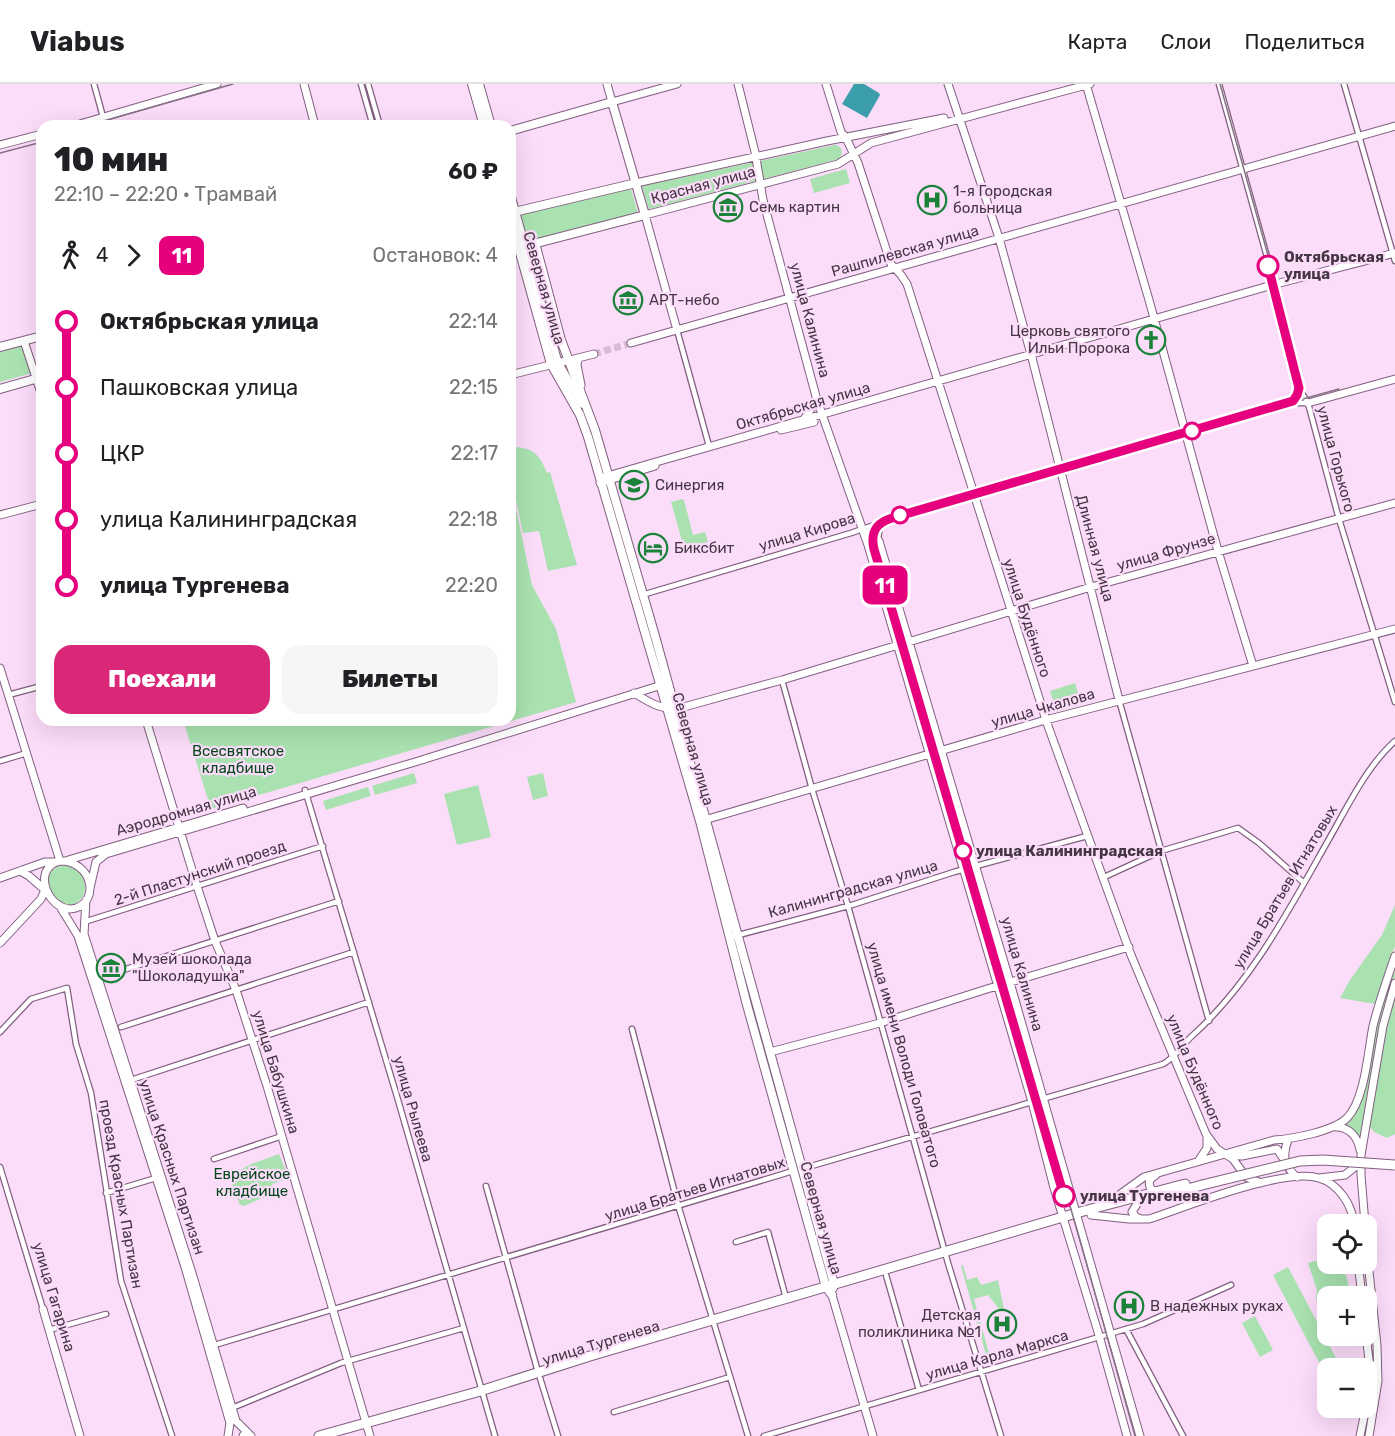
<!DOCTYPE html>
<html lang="ru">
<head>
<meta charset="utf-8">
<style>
	:root { --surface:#fff; --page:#f6f6f6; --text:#202124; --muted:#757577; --line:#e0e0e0; --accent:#db2777 }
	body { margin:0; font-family:Rubik,sans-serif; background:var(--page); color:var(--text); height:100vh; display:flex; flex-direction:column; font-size:22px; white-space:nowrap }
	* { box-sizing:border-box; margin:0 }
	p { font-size:20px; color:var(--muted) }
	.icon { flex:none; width:33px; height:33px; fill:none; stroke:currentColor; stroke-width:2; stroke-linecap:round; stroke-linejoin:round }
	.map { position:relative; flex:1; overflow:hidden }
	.panel { position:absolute; left:36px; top:36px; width:480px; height:606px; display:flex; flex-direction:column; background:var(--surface); border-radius:18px; box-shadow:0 6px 24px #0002 }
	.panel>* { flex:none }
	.badge { padding:0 12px; border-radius:9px; font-size:21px; line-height:39px }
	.buttons { position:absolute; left:1317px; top:1130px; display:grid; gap:12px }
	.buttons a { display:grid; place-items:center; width:60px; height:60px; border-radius:12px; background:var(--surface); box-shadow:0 6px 24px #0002; font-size:30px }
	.map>.badge { position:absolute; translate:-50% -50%; box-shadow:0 0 0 3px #fff }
	.legs { display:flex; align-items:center; gap:9px; height:66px; padding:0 18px; font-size:20px }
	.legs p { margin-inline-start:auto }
	.summary { display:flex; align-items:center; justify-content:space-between; height:102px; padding:0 18px }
	h1 { font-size:33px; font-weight:800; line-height:45px }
	.primary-button { display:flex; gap:12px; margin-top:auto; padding:12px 18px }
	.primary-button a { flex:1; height:69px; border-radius:18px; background:var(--accent); color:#fff; font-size:24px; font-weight:800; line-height:69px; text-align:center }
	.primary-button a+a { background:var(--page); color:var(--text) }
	ul { padding:0 18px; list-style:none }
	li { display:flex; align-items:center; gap:21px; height:66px; font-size:22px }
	li i { display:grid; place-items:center; width:9px; height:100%; margin:0 8px; background:currentColor }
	li i::after { content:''; width:15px; height:15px; margin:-8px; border:4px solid; border-radius:50%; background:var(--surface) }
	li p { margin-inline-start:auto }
	li:first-child i { background:linear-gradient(#0000 50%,currentColor 0) }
	li:last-child i { background:linear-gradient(currentColor 50%,#0000 0) }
	header { display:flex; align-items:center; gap:36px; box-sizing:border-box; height:84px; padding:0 30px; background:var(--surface); border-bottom:2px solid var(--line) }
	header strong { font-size:28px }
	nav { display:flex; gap:33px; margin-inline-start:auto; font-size:21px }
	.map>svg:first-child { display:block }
</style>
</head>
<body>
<header>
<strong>Viabus</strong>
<nav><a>Карта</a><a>Слои</a><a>Поделиться</a></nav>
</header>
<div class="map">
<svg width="1395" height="1352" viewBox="0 0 1395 1352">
	<rect width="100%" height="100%" fill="#fbdcf9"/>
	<path fill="#a9e2b0" d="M835,61C842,62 844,69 839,75L649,125L642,102Z
		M846,85L850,99L814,109L810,95Z
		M631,105L638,129L527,157L519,131Z
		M23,259L32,289L0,298V266Z
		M510,363C532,363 539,369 547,389L550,388L577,481L548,487L539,447L523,449L510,388Z
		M510,395L532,501L556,545L576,618L211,725L183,636H510Z
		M682,415L684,416L693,451L705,448L708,458L684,464L671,418Z
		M1075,599L1078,610L1065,614L1068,624L1057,628L1050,607Z
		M414,689L417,699L375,711L372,702Z
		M543,689L548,712L533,716L527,693Z
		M478,701L491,753L457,761L444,710Z
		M368,703L371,712L326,726L323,717Z
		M66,781C87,785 93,813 72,821C49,819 35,784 66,781Z
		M1395,821V862L1375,920L1340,914L1350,896L1382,851Z
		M1395,880V893L1376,961L1360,1057L1341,1041L1364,1002L1378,936Z
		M1395,910V1050L1387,1054L1374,1048L1368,1041L1375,995Z
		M279,1070L289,1094L272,1100L273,1103L267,1107L269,1111L244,1122L240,1121L229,1092L251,1080Z
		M1327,1174L1328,1179H1340L1347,1194L1350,1212H1328L1327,1237L1316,1216L1317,1206L1308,1179Z
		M963,1181L967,1196L977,1193L981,1201L998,1196L1004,1225H999L988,1211L974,1215L990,1273L1014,1267L1015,1270L988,1278L961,1182Z
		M1288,1183L1337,1276L1322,1284L1273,1191Z
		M1255,1232L1273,1266L1260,1273L1242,1239Z"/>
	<path fill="#3c9dab" d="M854,0H864L879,9L880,11L867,34L842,20Z"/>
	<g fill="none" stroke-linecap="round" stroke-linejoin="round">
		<path stroke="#d7bbd5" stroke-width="7" stroke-dasharray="7 3.5" stroke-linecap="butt" d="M594,270L631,259"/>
		<g stroke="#815f7f" stroke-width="7">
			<path id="street" d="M94,0L103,33
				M361,0L373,42
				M368,0L380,42
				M1219,0L1274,198L1301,308L1308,319L1339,435L1395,618
				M1344,0L1395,177
				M677,246L709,362
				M878,455L880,442L883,438
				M642,511L851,449L886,437L1295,319H1308
				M782,596L812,705L848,822L948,1179L1001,1352
				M8,611L42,602
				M1119,616L1209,937
				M0,677L27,669
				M305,706L398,1016L495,1352
				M1102,794L1161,767L1238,744L1259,759L1304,799
				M84,838L323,762
				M731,853L852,821L954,788L1087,752
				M98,894L339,817
				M121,943L354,868
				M632,945L678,1121L748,1352
				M0,948L31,915L67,904L76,960L91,1009L121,1197L172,1352
				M131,996L369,918
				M214,1075L282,1052
				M0,1083L43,1225
				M801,1085L1163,980C1175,974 1182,961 1192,952C1252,898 1290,824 1329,755C1348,722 1366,683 1395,657
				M486,1102L538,1288
				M106,1109L156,1094
				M736,1158L768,1148L786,1214
				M886,1191L919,1306
				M1126,1245L1183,1352
				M49,1246L106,1230
				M218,1260L793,1087
				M540,1294L558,1352
				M232,1324L341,1279L464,1244
				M614,1328L730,1293
				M764,1352L1143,1240L1231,1201"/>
		</g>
		<g stroke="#815f7f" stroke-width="9">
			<path id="secondary" d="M304,0L315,42
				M607,0L612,18L677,0
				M738,0L755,68L763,116L817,316L868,461L1032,1018L1054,1104L1098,1248L1127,1352
				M826,0L841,48L846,54L858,79L891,180L901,191L907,200L1048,642L1131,871L1206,1050L1217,1065L1233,1075L1246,1093L1261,1099
				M948,0L999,154L1032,274L1119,616
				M1086,0L1149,216L1218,467L1253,582
				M73,42L217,0
				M0,61L42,50
				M636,99L827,57L944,34
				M510,108L558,278L582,320
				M677,246L645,131L838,80L871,59L1090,0
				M24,257L42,312
				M631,259L1395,42
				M578,274L577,281L581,301
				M510,291L594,270
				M1308,319L1395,295
				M804,335L817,316
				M781,346L814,338
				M604,393L1272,201L1395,169
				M600,399L655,382
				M0,431L42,420
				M862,445L873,450L879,457L1009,895L1140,1352
				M0,584L60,777
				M634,609C649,618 662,627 680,624L782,596L1091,503L1395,419
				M146,636L197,802L215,857L236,906L267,1002L370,1352
				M701,737L1042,637L1395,545
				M60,777C92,777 100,816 76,824C50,832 29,784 60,777Z
				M65,777L243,724
				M20,787L29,792L45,806
				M0,794L45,778H56
				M90,804L96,778L106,770L415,678L665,600
				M86,816L84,850L192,1189L236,1337L251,1352
				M59,821L78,852L185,1183L230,1339L228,1352
				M0,859L41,815L45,806
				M770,968L880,939L987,905L1129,863
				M1336,1043C1349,1043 1358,1053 1360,1066
				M1288,1056C1282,1071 1284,1083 1297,1093
				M1228,1071L1242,1072L1277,1065L1285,1077
				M1199,1076L1207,1064V1054
				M1156,1091C1149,1095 1147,1099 1152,1106L1157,1108
				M1319,1094L1345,1091L1362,1077
				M1108,1119L1144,1093L1274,1056C1293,1055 1334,1047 1347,1034C1365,1016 1368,967 1373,942C1379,918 1387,895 1395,872
				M1137,1120L1132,1128L1136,1133L1141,1135
				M1091,1131L1129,1135H1149C1186,1123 1284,1083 1319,1094C1339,1100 1352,1121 1354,1140
				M1365,1140L1361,1091V1071L1383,942L1395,899
				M1366,1160L1377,1261L1378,1297L1369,1352
				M1358,1179L1362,1212
				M832,1211L873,1352
				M43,1225L80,1352
				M1366,1251L1369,1276L1366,1320
				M1360,1352L1366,1323"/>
		</g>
		<g stroke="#815f7f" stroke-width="10">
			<path id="primary" d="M472,0L484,42
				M479,0L491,42
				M510,47L612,18L645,131L510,166
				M510,129L636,99
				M510,133L551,280L580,331L588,353L700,737L747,921L826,1203L832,1211
				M535,159L561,256L595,346L655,552L834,1200L833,1204
				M0,263L42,252
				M0,305L42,293"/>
		</g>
		<g stroke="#815f7f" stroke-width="11">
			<path id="highway" d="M1177,1108L1202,1101
				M244,1352H246
				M319,1352L477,1308L590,1272L1080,1128L1185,1100"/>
		</g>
		<use href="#street" stroke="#fff" stroke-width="4.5"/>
		<use href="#secondary" stroke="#fff" stroke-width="7"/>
		<use href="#primary" stroke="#fff" stroke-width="8"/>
		<use href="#highway" stroke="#fff" stroke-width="9"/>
		<path stroke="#857184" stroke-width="1.5" d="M86,42L233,0
			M0,69L42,58
			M1292,318L1339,305
			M1135,1352L1080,1156L874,455L880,442L886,438L1287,322C1297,319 1302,312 1301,302L1276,200L1220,0"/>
		<g stroke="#815f7f" stroke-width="11" stroke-linecap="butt">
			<path id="highway-bridge" d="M1202,1101L1300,1077L1323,1076L1395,1081"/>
		</g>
		<use href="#highway-bridge" stroke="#fff" stroke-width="9"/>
	</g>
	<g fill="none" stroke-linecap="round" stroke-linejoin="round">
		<g stroke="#fff" stroke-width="14">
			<path id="line-1" d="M1064,1112L874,465C870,448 876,439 892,434L1293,317L1297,311L1299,304L1268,182"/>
		</g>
		<use href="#line-1" stroke="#e6007e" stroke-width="9"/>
	</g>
	<defs>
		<g id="hospital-ring" transform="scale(1.5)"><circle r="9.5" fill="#fbdcf9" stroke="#1a8339" stroke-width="1.5"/><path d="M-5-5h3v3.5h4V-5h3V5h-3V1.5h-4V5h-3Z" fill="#1a8339"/></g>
		<g id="museum-ring" transform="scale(1.5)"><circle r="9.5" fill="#fbdcf9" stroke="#1a8339" stroke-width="1.5"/><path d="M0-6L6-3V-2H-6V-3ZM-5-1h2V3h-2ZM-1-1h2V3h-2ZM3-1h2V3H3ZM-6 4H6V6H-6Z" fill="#1a8339"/></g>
		<g id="church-ring" transform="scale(1.5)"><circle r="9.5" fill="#fbdcf9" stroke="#1a8339" stroke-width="1.5"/><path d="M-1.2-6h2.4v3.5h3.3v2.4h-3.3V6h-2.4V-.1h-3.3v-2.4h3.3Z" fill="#1a8339"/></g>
		<g id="university-ring" transform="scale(1.5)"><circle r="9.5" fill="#fbdcf9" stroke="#1a8339" stroke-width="1.5"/><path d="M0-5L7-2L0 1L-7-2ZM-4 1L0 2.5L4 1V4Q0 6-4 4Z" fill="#1a8339"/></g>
		<g id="hotel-ring" transform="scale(1.5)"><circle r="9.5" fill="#fbdcf9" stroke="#1a8339" stroke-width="1.5"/><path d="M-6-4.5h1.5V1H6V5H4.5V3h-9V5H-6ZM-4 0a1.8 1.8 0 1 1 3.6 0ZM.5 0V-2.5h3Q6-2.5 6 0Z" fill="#1a8339"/></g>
	</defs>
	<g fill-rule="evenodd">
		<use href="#hospital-ring" x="932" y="116"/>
		<use href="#museum-ring" x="728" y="123"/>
		<use href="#museum-ring" x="628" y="216"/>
		<use href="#church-ring" x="1151" y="256"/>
		<use href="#university-ring" x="634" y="401"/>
		<use href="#hotel-ring" x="653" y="464"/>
		<use href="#museum-ring" x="111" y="884"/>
		<use href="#hospital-ring" x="1129" y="1222"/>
		<use href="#hospital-ring" x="1002" y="1240"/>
	</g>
	<g fill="#fff" stroke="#e6007e" stroke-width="3">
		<circle cx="1268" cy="182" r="10"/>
		<circle cx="1192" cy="347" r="8"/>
		<circle cx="900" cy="431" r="8"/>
		<circle cx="963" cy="767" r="8"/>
		<circle cx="1064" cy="1112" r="10"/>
	</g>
	<g text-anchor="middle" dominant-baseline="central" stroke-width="4.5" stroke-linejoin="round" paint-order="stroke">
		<g font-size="15" fill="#453644" stroke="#fbdcf9">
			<text transform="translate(703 101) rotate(-15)">Красная улица</text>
			<text transform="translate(905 167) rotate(-16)">Рашпилевская улица</text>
			<text transform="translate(544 204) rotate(74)">Северная улица</text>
			<text transform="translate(810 236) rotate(75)">улица Калинина</text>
			<text transform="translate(803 322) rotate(-16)">Октябрьская улица</text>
			<text transform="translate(1336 375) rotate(75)">улица Горького</text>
			<text transform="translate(807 448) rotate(-17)">улица Кирова</text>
			<text transform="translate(1095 464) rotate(75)">Длинная улица</text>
			<text transform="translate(1166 468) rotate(-16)">улица Фрунзе</text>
			<text transform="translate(1027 534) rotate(72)">улица Будённого</text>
			<text transform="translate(1043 624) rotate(-16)">улица Чкалова</text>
			<text transform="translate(693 665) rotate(74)">Северная улица</text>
			<text transform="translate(186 727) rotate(-16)">Аэродромная улица</text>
			<text transform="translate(200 789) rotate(-18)">2-й Пластунский проезд</text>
			<text transform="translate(1285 803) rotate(-59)">улица Братьев Игнатовых</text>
			<text transform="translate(853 805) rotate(-16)">Калининградская улица</text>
			<text transform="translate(1022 890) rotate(74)">улица Калинина</text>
			<text transform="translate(904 971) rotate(74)">улица имени Володи Головатого</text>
			<text transform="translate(276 988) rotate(73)">улица Бабушкина</text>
			<text transform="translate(1195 988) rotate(67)">улица Будённого</text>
			<text transform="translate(413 1025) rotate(74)">улица Рылеева</text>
			<text transform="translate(172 1083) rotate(72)">улица Красных Партизан</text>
			<text transform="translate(695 1105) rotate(-17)">улица Братьев Игнатовых</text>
			<text transform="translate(121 1110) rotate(80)">проезд Красных Партизан</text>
			<text transform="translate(821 1134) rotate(74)">Северная улица</text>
			<text transform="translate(54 1213) rotate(73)">улица Гагарина</text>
			<text transform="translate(601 1259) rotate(-17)">улица Тургенева</text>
			<text transform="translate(997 1271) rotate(-16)">улица Карла Маркса</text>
		</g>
		<g font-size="15" fill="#453644" stroke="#fbdcf9" text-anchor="start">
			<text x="953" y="107">1-я Городская<tspan x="953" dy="17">больница</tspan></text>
			<text x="749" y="123">Семь картин</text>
			<text x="649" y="216">АРТ-небо</text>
			<text x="1130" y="247" text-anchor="end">Церковь святого<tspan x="1130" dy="17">Ильи Пророка</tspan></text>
			<text x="655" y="401">Синергия</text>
			<text x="674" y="464">Биксбит</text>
			<text x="132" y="875">Музей шоколада<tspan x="132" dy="17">"Шоколадушка"</tspan></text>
			<text x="1150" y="1222">В надежных руках</text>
			<text x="981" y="1231" text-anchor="end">Детская<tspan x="981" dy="17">поликлиника №1</tspan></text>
		</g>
		<g font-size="15" font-weight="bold" fill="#453644" stroke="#fbdcf9" text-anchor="start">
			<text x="1284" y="173">Октябрьская<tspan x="1284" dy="17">улица</tspan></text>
			<text x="976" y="767">улица Калининградская</text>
			<text x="1080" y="1112">улица Тургенева</text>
		</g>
		<g font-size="15" fill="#06481b" stroke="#fbdcf9">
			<text x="238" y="667">Всесвятское<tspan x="238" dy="17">кладбище</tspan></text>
			<text x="252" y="1090">Еврейское<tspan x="252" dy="17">кладбище</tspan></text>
		</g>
	</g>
</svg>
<div class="buttons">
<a><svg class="icon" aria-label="locate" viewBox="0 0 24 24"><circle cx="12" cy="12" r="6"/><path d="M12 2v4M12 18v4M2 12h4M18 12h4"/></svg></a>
<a>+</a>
<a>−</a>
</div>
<b class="badge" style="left:885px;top:501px;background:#e6007e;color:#fff">11</b>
<section class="panel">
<div class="summary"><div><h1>10 мин</h1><p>22:10 – 22:20 · Трамвай</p></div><b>60 ₽</b></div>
<div class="legs"><svg class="icon" aria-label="walk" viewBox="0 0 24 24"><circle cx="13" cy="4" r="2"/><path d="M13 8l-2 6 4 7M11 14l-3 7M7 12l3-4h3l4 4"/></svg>4<svg class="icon" aria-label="forward" viewBox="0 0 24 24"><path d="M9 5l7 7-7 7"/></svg><b class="badge" style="background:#e6007e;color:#fff">11</b><p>Остановок: 4</p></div>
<ul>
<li><i style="color:#e6007e"></i><b>Октябрьская улица</b><p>22:14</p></li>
<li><i style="color:#e6007e"></i><span>Пашковская улица</span><p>22:15</p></li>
<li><i style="color:#e6007e"></i><span>ЦКР</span><p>22:17</p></li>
<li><i style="color:#e6007e"></i><span>улица Калининградская</span><p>22:18</p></li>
<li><i style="color:#e6007e"></i><b>улица Тургенева</b><p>22:20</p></li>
</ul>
<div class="primary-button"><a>Поехали</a><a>Билеты</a></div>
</section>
</div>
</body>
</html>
